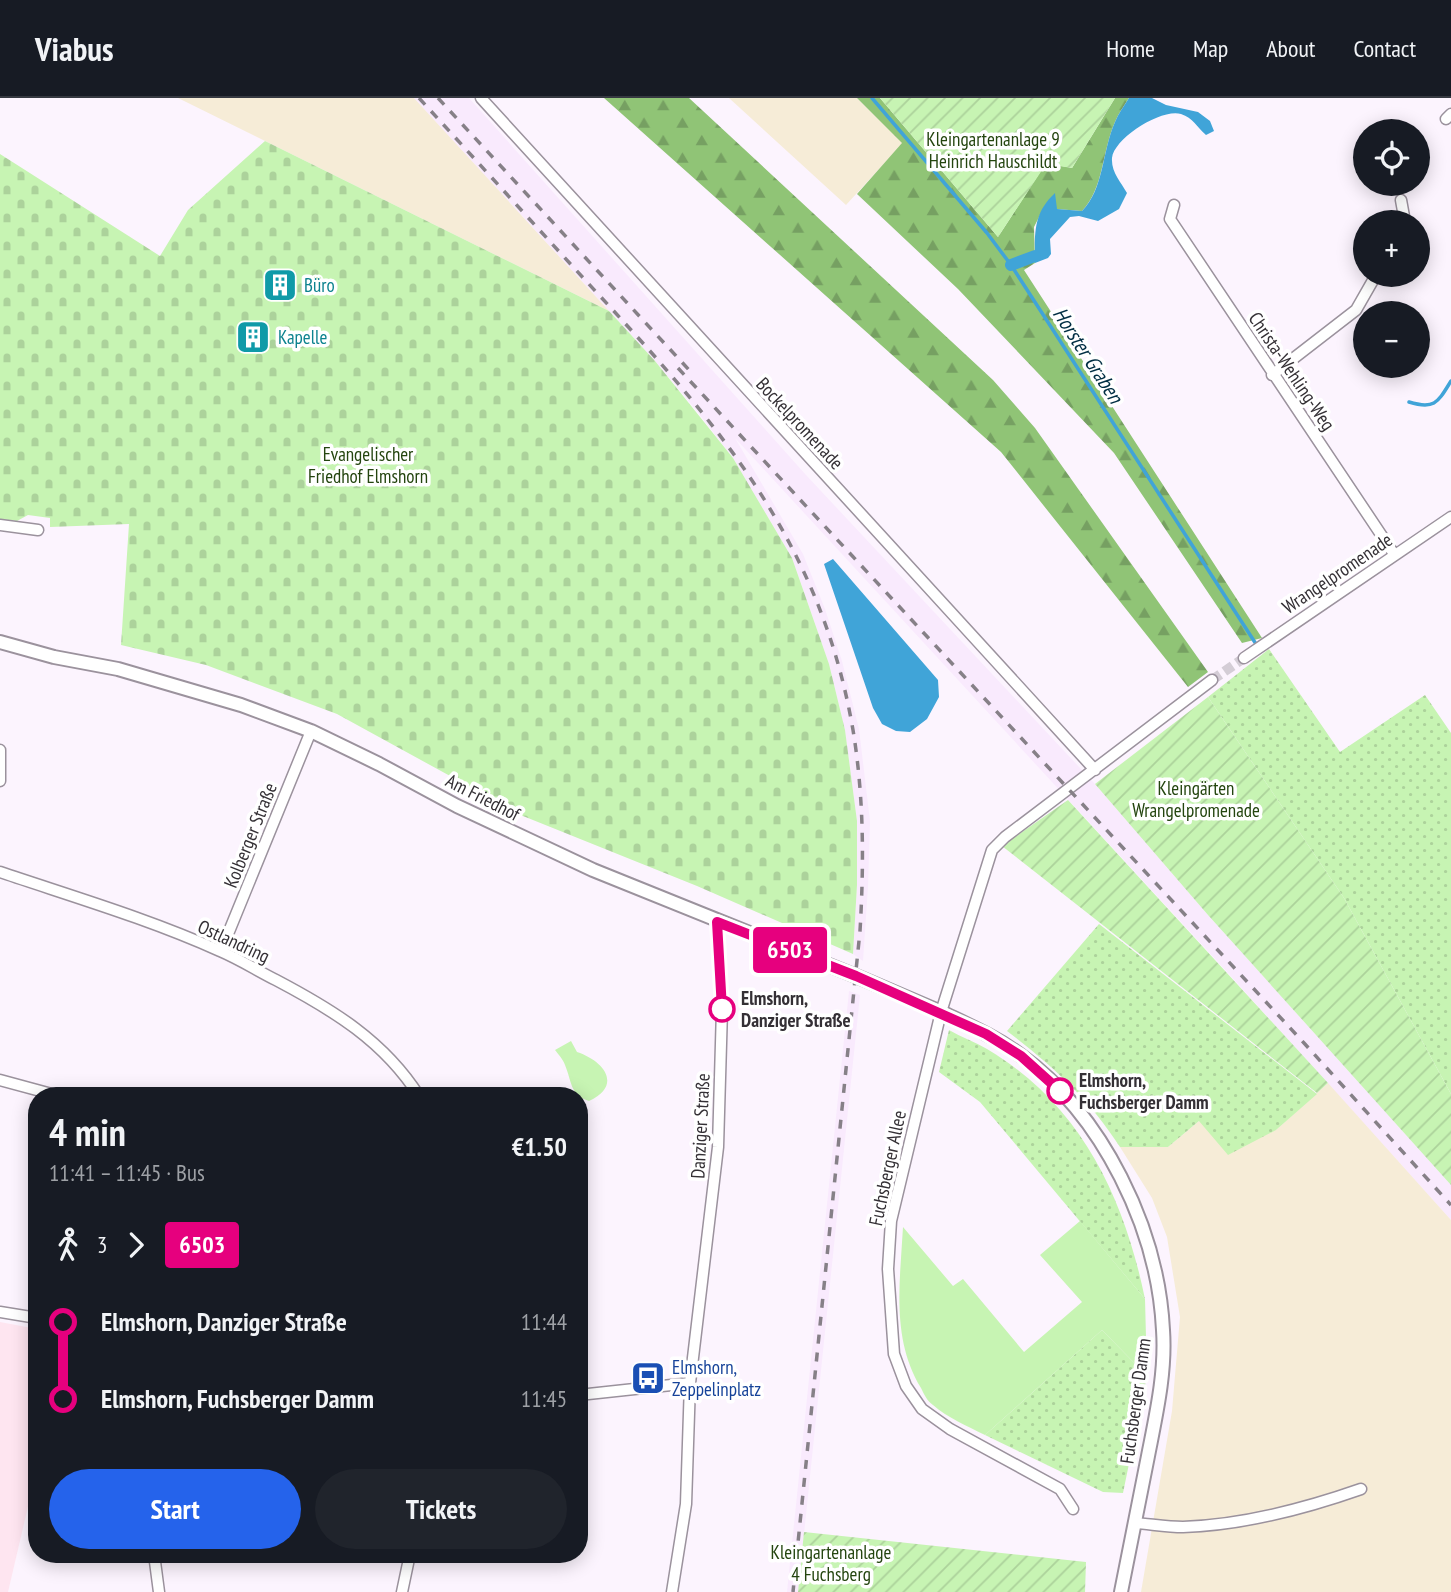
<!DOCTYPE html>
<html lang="en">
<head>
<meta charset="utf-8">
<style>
	:root { --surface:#171b24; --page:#20242c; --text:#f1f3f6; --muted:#9ea1a6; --line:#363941; --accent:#2563eb }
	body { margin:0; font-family:"PT Sans Narrow",sans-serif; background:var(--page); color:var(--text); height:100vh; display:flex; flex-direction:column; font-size:26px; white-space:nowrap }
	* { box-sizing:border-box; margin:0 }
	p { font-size:23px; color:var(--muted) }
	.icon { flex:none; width:38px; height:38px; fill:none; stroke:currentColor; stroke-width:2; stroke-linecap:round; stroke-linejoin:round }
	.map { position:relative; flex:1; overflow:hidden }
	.details { position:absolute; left:28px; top:989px; width:560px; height:476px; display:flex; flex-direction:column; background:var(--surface); border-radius:28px; box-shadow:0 4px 18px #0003 }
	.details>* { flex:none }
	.badge { padding:0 14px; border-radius:5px; font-size:24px; line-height:46px }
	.buttons { position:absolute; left:1353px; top:21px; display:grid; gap:14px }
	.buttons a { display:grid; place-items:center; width:77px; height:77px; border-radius:50%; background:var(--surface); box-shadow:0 4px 18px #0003; font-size:35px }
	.map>.badge { position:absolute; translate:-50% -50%; box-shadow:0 0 0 4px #fff }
	.legs { display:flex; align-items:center; gap:10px; height:77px; padding:0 21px; font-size:23px }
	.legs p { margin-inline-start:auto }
	.summary { display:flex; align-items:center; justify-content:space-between; height:119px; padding:0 21px }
	h1 { font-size:38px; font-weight:600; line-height:52px }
	.cta { display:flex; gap:14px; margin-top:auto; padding:14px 21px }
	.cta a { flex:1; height:80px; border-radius:42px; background:var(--accent); color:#fff; font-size:28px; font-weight:600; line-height:80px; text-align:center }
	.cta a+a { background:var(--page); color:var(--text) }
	ul { padding:0 21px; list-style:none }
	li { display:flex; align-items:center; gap:24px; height:77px; font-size:26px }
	li i { display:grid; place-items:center; width:10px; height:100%; margin:0 9px; background:currentColor }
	li i::after { content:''; width:18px; height:18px; margin:-9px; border:5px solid; border-radius:50%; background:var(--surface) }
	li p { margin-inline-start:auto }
	li:first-child i { background:linear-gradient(#0000 50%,currentColor 0) }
	li:last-child i { background:linear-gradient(currentColor 50%,#0000 0) }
	header { display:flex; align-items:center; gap:42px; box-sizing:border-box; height:98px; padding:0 35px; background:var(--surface); border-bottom:2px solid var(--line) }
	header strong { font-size:33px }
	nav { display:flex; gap:38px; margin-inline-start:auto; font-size:24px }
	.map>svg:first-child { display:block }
</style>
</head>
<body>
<header>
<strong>Viabus</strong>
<nav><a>Home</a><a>Map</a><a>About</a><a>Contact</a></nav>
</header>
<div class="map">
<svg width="1451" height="1494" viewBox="0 0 1451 1494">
	<defs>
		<pattern id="grass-dots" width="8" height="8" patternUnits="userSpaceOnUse" patternTransform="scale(1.75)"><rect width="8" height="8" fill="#c7f4b3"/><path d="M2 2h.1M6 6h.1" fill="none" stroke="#acd29b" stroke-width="1.8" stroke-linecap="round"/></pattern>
		<pattern id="forest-firs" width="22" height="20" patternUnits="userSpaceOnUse" patternTransform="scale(1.75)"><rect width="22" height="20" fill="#90c476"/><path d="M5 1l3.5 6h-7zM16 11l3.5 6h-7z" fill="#76a062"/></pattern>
		<pattern id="cemetery-stones" width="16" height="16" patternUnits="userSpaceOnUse" patternTransform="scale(1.75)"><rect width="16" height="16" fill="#c7f4b3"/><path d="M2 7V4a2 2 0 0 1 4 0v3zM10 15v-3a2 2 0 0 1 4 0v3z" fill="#acd29b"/></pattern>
		<pattern id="garden-furrows" width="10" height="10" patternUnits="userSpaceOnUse" patternTransform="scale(1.75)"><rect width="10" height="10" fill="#c7f4b3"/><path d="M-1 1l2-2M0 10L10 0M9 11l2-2" fill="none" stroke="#acd29b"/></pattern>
	</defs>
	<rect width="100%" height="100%" fill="#fcf4fe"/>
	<path fill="#f9eafd" d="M414,0H469L806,377L1095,686L1208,817L1451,1087V1122L1228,875L735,340L803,456L825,511L842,563L859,631L870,723L868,789L863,863L853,856L857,787V723L845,633L829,566L792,460L733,360L696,312L655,263Z
		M849,893L860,897L798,1494H787Z"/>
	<path fill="#f6ecd7" d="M178,0H414L609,213L265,43Z
		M729,0H857L903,45L846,107Z
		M1328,985L1451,1122V1494H1141L1172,1313L1180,1219L1167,1139L1152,1100L1120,1049H1168L1199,1023L1276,1032Z"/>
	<path fill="#fee5f0" d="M0,1224L37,1231V1370L8,1494H0Z"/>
	<path fill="url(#grass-dots)" d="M1269,551L1340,654L1425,597L1451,635V996L1344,800L1208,599Z
		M1099,826L1317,996L1276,1032L1228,1057L1199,1023L1168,1049H1120C1090,1002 1052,967 1007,933Z
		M949,932C961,939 975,944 987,951C1081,1007 1124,1099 1145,1201L980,1004L939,974Z
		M1102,1232L1147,1278L1123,1395L1103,1394L985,1337Z"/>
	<path fill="url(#forest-firs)" d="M604,0H689L993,282L1035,330L1208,574L1188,589L1001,354Z
		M857,0H880L998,139L1046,65L1072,70L1115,0H1129C1124,8 1118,16 1115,24C1102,53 1104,90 1082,113L1056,111L1041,115L1034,129L1035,165L1024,172L1262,540L1242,545L1114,355L958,191L857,96L902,45Z"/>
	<path fill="url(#cemetery-stones)" d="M265,43L609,213L655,263L733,360L792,460L829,566L845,632L857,723V787L853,856L697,788L523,718L337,616L206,567L121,547L129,426L50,429V420L28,417L17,423L0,421V56L160,158L188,112Z"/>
	<path fill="#c7f4b3" d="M571,943L577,954C604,963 623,987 589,1003C570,997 572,984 565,967C563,961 558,956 555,952Z
		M1080,1123L1145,1201L1147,1278L1102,1232L985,1337C967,1328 948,1320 933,1307C927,1303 924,1296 921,1290C891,1241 900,1184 903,1129L953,1188L963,1181L1024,1254L1082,1204L1040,1157Z"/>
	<path fill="url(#garden-furrows)" d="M880,0H1115L1072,70L1046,66L998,139Z
		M1208,599L1344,800L1451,996V1087L1208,817L1095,686Z
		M1068,702L1328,985L1317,995L1002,748Z
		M804,1434L1086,1464L1085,1494H798Z"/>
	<path fill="#40a4d8" d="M1129,0H1152L1166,7L1198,14L1210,23L1214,33L1206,37C1197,29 1193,20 1181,16C1162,10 1114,40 1112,60C1111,74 1121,84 1127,95L1119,111L1098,123L1079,118L1070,119L1050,141L1051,156L1048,160L1035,165C1035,138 1032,116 1055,95L1057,111L1082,113C1104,91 1102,53 1115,24C1118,16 1124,8 1129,0Z
		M833,461L938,582L939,599L927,621L910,634L896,633L882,626L873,610L824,466Z"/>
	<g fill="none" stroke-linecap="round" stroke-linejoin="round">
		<path stroke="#40a4d8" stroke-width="3.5" d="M872,0L987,135L1011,167L1256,546
			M1409,304C1435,312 1438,304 1451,283"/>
		<path stroke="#40a4d8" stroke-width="12" d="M1011,167L1035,158"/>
		<path stroke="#d4cdd6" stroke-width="10" stroke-dasharray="10 5" stroke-linecap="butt" d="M1212,582L1244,560"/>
		<g stroke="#9b929d" stroke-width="13">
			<path id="minor" d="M481,0L1095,672
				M1446,21L1451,16
				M1401,102L1405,124
				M1174,107L1170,121L1394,456
				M1272,277L1356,212L1376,177
				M0,427L38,432
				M1244,560L1451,419
				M0,652V683
				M0,774C74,799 149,821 220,853C239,861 258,873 276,882C333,912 384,943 419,998
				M221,853L311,633
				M0,982L59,998
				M0,1214L37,1220
				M579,1297L690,1285
				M1073,1411L1060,1391L950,1331L922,1311L906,1288L894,1256L888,1171L891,1123L941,914L992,752L1005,739L1212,582
				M1135,1425C1150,1426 1167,1429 1183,1429C1244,1427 1304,1411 1361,1391
				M154,1456L159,1494
				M402,1494L410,1456
				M672,1494L686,1406L690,1285L718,1049L722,911L717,824"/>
		</g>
		<g stroke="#9b929d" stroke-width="16">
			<path id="tertiary" d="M0,544L54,559L118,571L241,607L311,633L379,666L457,708L593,772L856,878L941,914C968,927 996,939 1020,957C1103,1017 1158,1131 1163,1232C1166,1274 1156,1317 1148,1358C1139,1403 1130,1449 1121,1494"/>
		</g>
		<use href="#minor" stroke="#fff" stroke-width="10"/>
		<use href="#tertiary" stroke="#fff" stroke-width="12"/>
		<path stroke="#868087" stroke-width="3.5" stroke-dasharray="9 9" stroke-linecap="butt" d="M419,0C475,61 531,123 587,184C714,321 820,440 853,632C864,699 864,765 860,833L793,1494
			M438,0L690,273
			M678,270L1304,945L1451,1107"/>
	</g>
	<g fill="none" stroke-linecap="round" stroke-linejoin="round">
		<g stroke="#fff" stroke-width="16">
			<path id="line-1" d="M722,911L717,824L856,878L986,936L1021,958L1060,993"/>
		</g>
		<use href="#line-1" stroke="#e6007e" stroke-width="10"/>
	</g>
	<defs>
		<g id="building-square" transform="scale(1.75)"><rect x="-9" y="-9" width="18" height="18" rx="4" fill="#0f9aa8" stroke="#fff"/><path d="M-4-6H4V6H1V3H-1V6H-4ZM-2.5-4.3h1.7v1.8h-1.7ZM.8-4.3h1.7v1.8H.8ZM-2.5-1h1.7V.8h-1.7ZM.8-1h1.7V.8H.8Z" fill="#fff"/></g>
		<g id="bus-square" transform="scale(1.75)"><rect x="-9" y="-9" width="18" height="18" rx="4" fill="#1a4fb4" stroke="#fff"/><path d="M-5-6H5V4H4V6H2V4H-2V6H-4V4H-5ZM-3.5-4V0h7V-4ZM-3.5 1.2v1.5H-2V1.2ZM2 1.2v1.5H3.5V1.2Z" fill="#fff"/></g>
	</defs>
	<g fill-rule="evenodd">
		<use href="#building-square" x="280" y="187"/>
		<use href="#building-square" x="253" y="239"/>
		<use href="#bus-square" x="648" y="1280"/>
	</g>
	<g fill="#fff" stroke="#e6007e" stroke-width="3.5">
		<circle cx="722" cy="911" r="12"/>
		<circle cx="1060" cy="993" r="12"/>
	</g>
	<g text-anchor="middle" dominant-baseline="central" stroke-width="7" stroke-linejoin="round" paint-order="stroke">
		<g font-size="19" fill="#24450f" stroke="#fff">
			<text x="993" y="41">Kleingartenanlage 9<tspan x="993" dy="22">Heinrich Hauschildt</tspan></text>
			<text x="368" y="356">Evangelischer<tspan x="368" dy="22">Friedhof Elmshorn</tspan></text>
			<text x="1196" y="690">Kleingärten<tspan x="1196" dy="22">Wrangelpromenade</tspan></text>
			<text x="831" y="1454">Kleingartenanlage<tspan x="831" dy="22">4 Fuchsberg</tspan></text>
		</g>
		<g font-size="19" fill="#0d838f" stroke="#fff" text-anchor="start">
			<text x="304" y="187">Büro</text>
			<text x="278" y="239">Kapelle</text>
		</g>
		<g font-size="19" fill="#343035" stroke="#fff">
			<text transform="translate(1292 273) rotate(56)">Christa-Wehling-Weg</text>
			<text transform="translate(800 325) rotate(47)">Bockelpromenade</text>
			<text transform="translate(1337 475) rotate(-34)">Wrangelpromenade</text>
			<text transform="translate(483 699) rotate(27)">Am Friedhof</text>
			<text transform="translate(250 737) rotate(-68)">Kolberger Straße</text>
			<text transform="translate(234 843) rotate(25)">Ostlandring</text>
			<text transform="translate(700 1028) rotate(-87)">Danziger Straße</text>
			<text transform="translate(887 1070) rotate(-78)">Fuchsberger Allee</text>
			<text transform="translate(1135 1303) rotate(-82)">Fuchsberger Damm</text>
		</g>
		<g font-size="19" font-weight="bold" fill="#343035" stroke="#fff" text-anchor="start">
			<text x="741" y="900">Elmshorn,<tspan x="741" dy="22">Danziger Straße</tspan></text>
			<text x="1079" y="982">Elmshorn,<tspan x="1079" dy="22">Fuchsberger Damm</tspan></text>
		</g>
		<g font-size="19" fill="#164399" stroke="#fff" text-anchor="start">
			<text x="672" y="1269">Elmshorn,<tspan x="672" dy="22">Zeppelinplatz</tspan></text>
		</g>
		<g font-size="21" font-style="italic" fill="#012e43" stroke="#fff">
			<text transform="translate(1088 257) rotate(57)">Horster Graben</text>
		</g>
	</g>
</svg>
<div class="buttons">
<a><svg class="icon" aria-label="locate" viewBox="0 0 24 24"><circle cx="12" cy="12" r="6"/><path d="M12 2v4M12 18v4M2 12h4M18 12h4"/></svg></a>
<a>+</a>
<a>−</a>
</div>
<b class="badge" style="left:790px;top:852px;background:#e6007e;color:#fff">6503</b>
<section class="details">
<div class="summary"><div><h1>4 min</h1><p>11:41 – 11:45 · Bus</p></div><b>€1.50</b></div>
<div class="legs"><svg class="icon" aria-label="walk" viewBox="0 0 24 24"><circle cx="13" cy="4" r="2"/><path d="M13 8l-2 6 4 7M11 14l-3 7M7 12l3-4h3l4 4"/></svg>3<svg class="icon" aria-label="forward" viewBox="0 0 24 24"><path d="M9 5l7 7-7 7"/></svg><b class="badge" style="background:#e6007e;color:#fff">6503</b></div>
<ul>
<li><i style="color:#e6007e"></i><b>Elmshorn, Danziger Straße</b><p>11:44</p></li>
<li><i style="color:#e6007e"></i><b>Elmshorn, Fuchsberger Damm</b><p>11:45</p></li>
</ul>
<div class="cta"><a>Start</a><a>Tickets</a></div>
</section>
</div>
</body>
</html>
